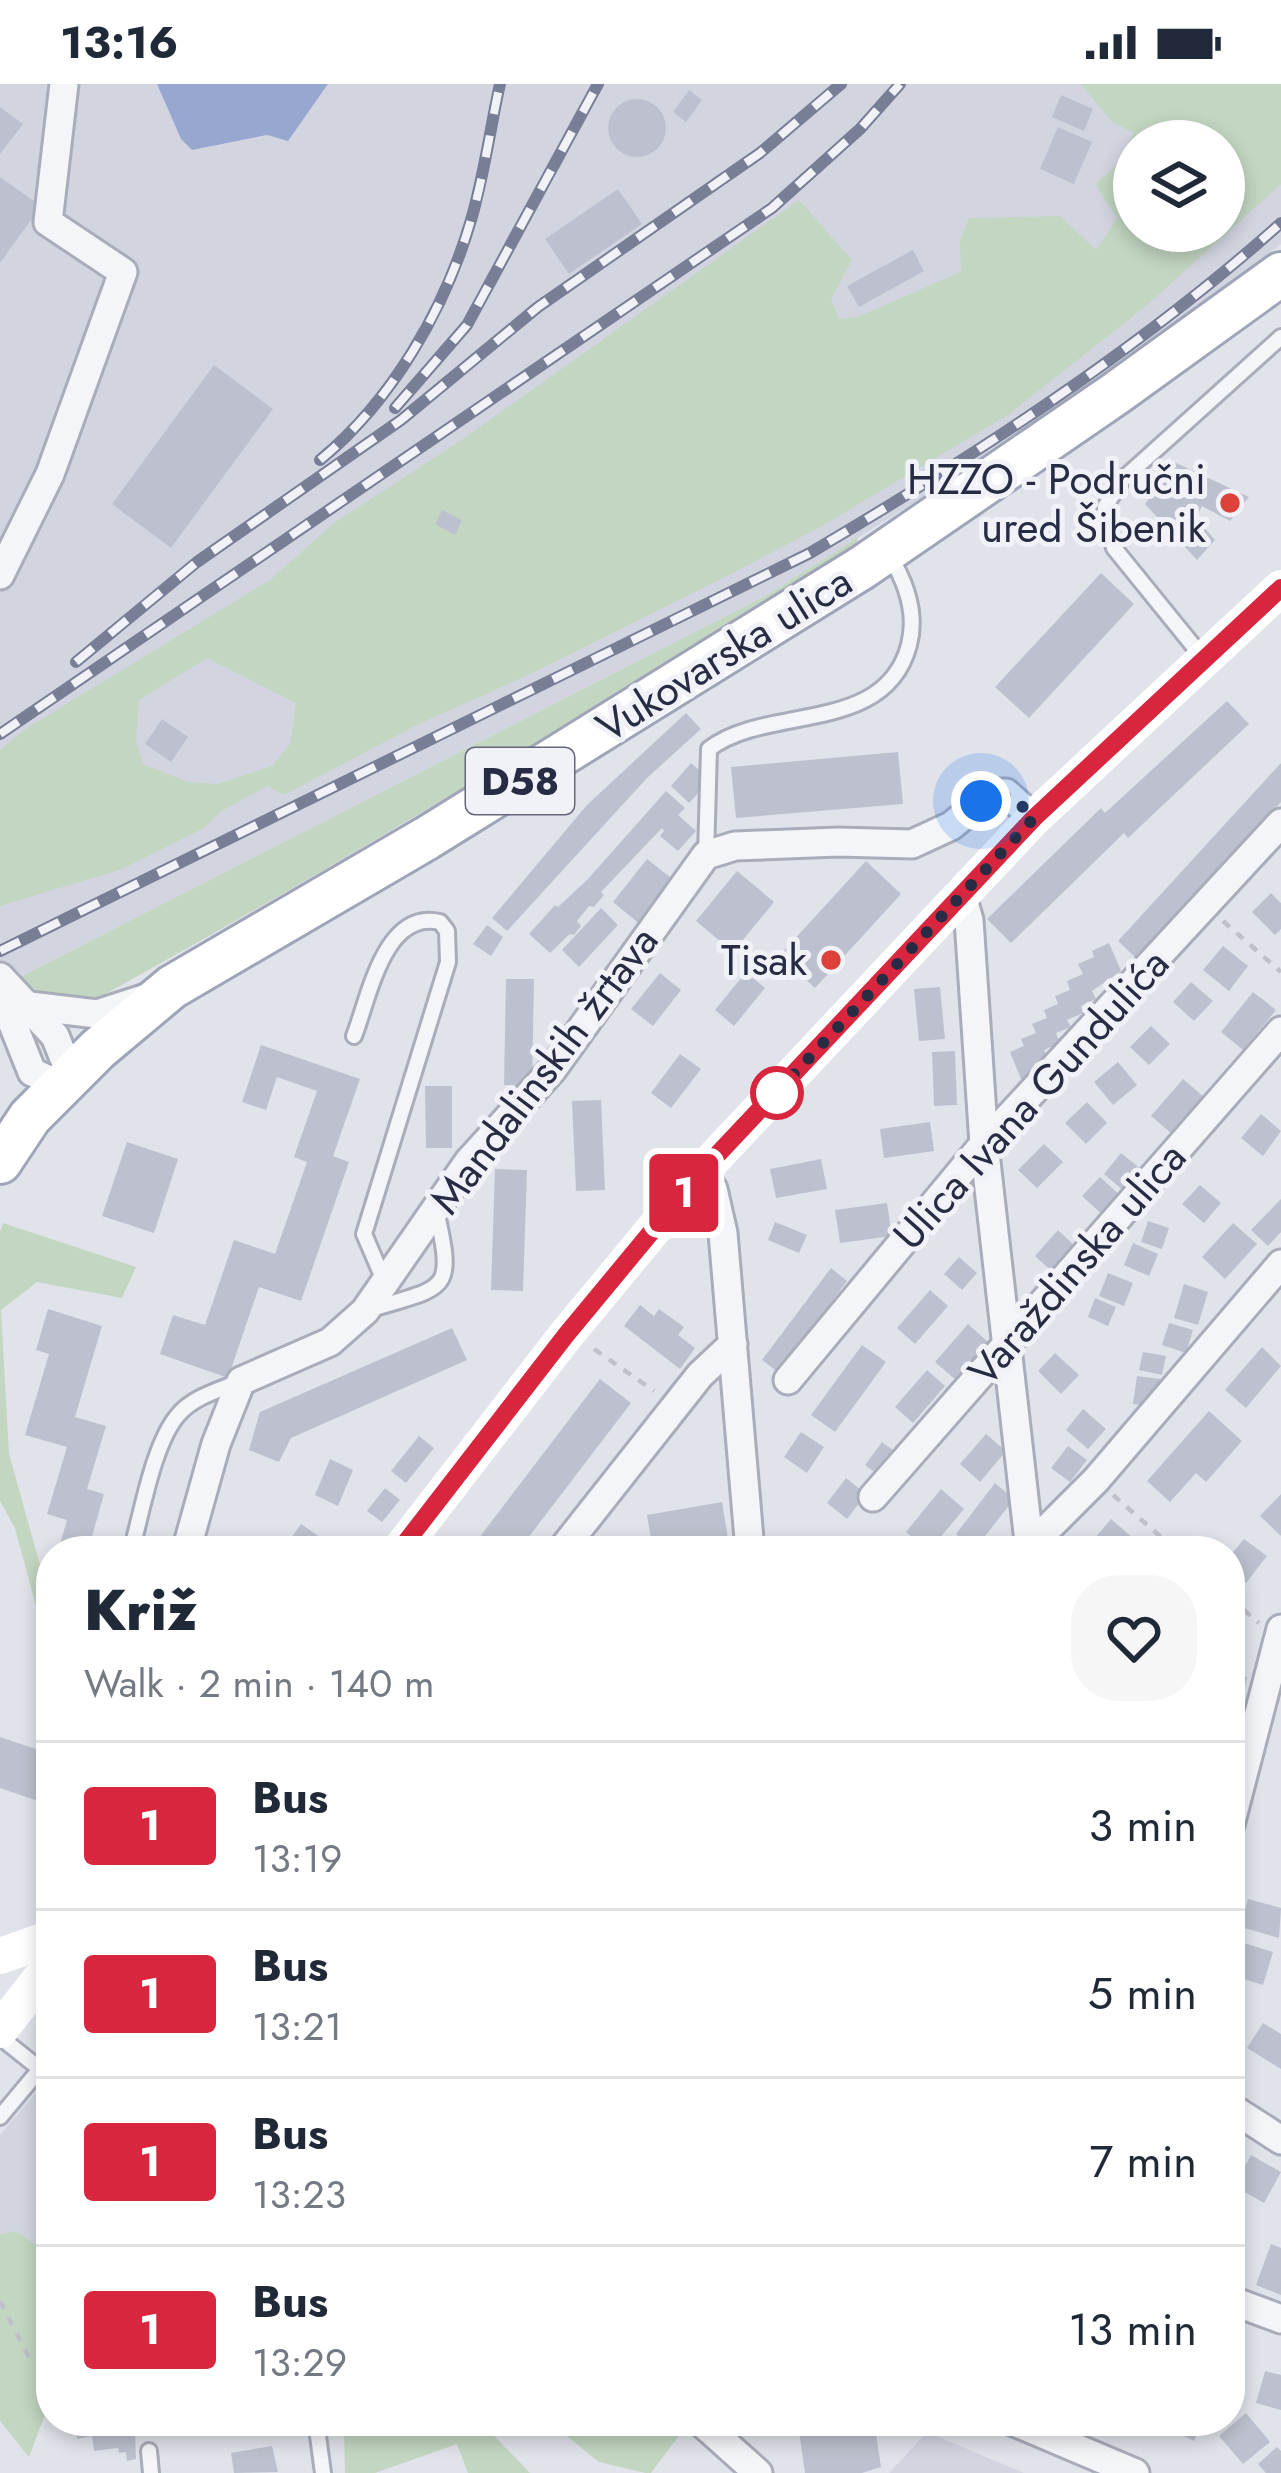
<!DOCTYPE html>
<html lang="en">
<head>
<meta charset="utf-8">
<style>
	:root { --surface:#fff; --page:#f6f6f7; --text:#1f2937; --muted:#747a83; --line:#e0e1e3 }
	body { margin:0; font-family:Jost,sans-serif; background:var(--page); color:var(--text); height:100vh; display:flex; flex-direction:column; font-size:45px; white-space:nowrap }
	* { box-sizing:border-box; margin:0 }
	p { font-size:39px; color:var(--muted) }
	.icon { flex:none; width:66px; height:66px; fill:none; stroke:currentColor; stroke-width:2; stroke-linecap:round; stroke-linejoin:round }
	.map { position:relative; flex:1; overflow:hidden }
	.drawer { position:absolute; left:36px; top:1452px; width:1209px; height:900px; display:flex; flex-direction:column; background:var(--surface); border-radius:48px; box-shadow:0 6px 18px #0003 }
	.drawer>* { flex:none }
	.badge { padding:0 24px; border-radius:9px; font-size:42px; line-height:78px }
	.buttons { position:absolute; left:1113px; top:36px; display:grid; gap:24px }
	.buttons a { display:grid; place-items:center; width:132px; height:132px; border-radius:50%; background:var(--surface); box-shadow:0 6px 18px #0003; font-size:60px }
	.you { position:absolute; width:60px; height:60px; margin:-30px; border:9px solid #fff; border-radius:50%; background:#1a73e8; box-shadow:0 0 0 18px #1a73e833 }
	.map>.badge { position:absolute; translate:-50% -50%; box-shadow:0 0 0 6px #fff }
	.round { display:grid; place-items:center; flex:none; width:126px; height:126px; border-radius:48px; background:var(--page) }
	.headline { display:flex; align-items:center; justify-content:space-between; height:204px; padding:0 48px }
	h1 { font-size:57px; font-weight:800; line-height:90px }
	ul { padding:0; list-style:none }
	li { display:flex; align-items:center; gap:36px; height:168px; padding:0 48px; border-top:3px solid var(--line) }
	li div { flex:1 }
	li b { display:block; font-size:45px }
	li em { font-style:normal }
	li .badge { min-width:132px; font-weight:700; text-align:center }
	.status { display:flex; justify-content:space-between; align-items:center; height:84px; padding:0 60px; background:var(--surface); direction:ltr }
	.status svg { height:33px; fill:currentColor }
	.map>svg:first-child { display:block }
</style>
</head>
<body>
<div class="status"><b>13:16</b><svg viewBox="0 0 49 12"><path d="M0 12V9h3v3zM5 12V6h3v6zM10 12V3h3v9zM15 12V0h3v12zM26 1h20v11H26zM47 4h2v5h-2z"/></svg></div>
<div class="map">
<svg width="1281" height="2389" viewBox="0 0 1281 2389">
	<rect width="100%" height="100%" fill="#e1e3eb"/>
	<path fill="#d2d5e0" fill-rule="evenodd" d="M0,0H157L181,55L192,66L267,51L288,56L328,0H1281V160L1079,315L767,511L0,903ZM1134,57H1224V147H1134Z
		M51,1991V2172L17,2147L0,2150V2051Z
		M927,2348L1024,2389H889Z"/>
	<path fill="#c2d6c1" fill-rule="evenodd" d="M1081,0H1281V100L1146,222L1009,330L822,442L727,492L526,592L419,640L284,711L267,702L220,728L204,744L122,785L0,822V666L27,644L270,496L334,439L460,357L799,116L852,176L831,215L839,235L857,233L961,188L960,156L969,134L1060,132L1096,166L1117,134L1095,100L1116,82L1134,49L1112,38ZM1134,57H1224V147H1134ZM207,574L296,619L290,660L272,682L218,700L188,698L143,680L136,656L139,616Z
		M857,454L858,459C609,618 357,771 98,914C60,924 49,919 20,893L767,511Z
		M3,1139L136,1183L122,1214L37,1198L1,1226L9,1370L51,1520V1557L44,1552L15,1444L0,1417V1148Z
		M17,2147L51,2172V2315L29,2373L0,2337V2150Z
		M340,2337H374L380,2352L388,2337H480L530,2389H468L457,2360L375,2389H345L344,2347Z
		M548,2337H668L681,2349L651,2389H646L599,2378Z"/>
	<path fill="#98a7cf" d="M157,0H328L288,57L267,51L192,66L181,55Z"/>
	<path fill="#bdc0ce" d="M689,6L702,16L686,38L673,28Z
		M1061,11L1093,25L1084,47L1052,33Z
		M608 44a29 29 0 1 1 58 0a29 29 0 1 1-58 0Z
		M0,23L23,40L0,70Z
		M1058,43L1092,58L1074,100L1040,85Z
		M0,93L41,122L0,179Z
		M618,105L642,140L569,190L545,155Z
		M913,166L924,187L859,223L847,202Z
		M214,281L273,325L171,464L112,420Z
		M1174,378L1249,413L1230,437L1202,422L1196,434L1215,456L1197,476L1145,420Z
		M442,426L462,436L455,451L435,440Z
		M1101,489L1134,520L1029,634L995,603Z
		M1227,617L1249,640L1128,754L1124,749L1011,859L987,835L1101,724L1105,729Z
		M686,629L701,645L647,694L507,847L492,834L587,721Z
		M162,635L188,653L171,678L145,660Z
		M898,668L903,720L736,734L731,683Z
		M691,679L707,693L700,700L704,703L689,719L671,702Z
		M1281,679V718L1137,875L1118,857Z
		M666,707L685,724L678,731L696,747L678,767L660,752L664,747L662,744L601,808L604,811L594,823L589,822L577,837L581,842L574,851L570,850L550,869L529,850L555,821L558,823L588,795Z
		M647,775L675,797L641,841L613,818Z
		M866,777L901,810L815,904L780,871Z
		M737,787L774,818L733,868L696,837Z
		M1271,809L1281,819V845L1275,851L1252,828Z
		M601,824L618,841L579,883L562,866Z
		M487,841L503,853L491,872L473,860Z
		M1109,859L1121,887L1092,907L1096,915L1081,922L1083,929L1067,936L1071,943L1056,949L1060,959L1044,966L1048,974L1034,980L1038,987L1021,995L1010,968L1024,962L1021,955L1036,949L1032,940L1047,934L1044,926L1058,920L1055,912L1070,906L1067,897L1083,890L1078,880L1094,873L1092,867Z
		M1223,862L1248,882L1229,907L1203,886Z
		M746,888L765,904L734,942L715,926Z
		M660,889L681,906L653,942L631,925Z
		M506,895H534L532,1002L504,1001Z
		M1191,898L1213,917L1194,937L1173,918Z
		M940,903L945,955L919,957L914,905Z
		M1253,908L1276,926L1243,966L1221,948Z
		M1151,942L1170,960L1149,981L1130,963Z
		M261,961L360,995L333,1072L349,1078L301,1217L259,1203L228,1294L160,1270L173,1231L205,1241L234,1156L275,1170L307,1078L294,1073L317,1007L277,993L266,1026L242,1018Z
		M955,967L957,1021L934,1022L932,968Z
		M680,970L701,985L671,1024L651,1009Z
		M1118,978L1137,1001L1113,1021L1094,998Z
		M1183,995L1204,1013L1172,1050L1151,1032Z
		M425,1002H452V1064H426Z
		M601,1016L605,1106L576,1107L572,1017Z
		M1087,1018L1107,1039L1086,1060L1065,1039Z
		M1261,1030L1281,1047L1263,1072L1241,1054Z
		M930,1038L934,1067L884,1074L880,1045Z
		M127,1058L178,1075L154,1149L102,1132Z
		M1044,1060L1063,1078L1037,1104L1018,1086Z
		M1121,1069L1142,1086L1124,1107L1104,1090Z
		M821,1075L827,1105L776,1114L770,1085Z
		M495,1085L527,1086L523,1207L491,1206Z
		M1100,1093L1122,1113L1105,1133L1082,1112Z
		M1200,1101L1221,1119L1204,1139L1182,1120Z
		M1281,1115V1148L1268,1162L1251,1146Z
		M887,1119L892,1152L840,1159L835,1126Z
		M1148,1137L1169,1144L1162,1165L1141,1158Z
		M775,1138L807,1151L799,1169L768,1156Z
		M1233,1139L1257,1160L1225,1195L1202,1173Z
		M1058,1146L1080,1167L1057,1192L1035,1172Z
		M1133,1159L1158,1170L1149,1192L1124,1181Z
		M959,1173L977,1189L962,1206L944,1190Z
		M831,1184L847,1197L779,1289L762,1276Z
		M1108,1189L1133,1199L1124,1222L1099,1212Z
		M1184,1200L1208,1208L1198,1241L1174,1234Z
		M930,1206L948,1222L915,1260L897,1244Z
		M1095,1214L1116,1223L1108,1242L1088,1233Z
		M640,1221L654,1232L659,1225L684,1243L678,1251L695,1264L680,1285L624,1242Z
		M48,1225L102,1242L75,1333L106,1342L87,1405L104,1410L89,1463L98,1467H58L67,1436L47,1430L67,1363L25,1351L49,1270L36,1266Z
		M1169,1239L1193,1246L1186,1269L1162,1261Z
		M968,1240L988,1258L956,1296L935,1278Z
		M452,1244L467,1276L291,1354L279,1378L249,1366L260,1328Z
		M862,1261L886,1278L835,1348L811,1331Z
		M1262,1263L1281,1282L1246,1324L1225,1306Z
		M1143,1268L1166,1272L1162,1291L1139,1286Z
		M1055,1269L1079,1291L1061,1310L1038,1287Z
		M927,1286L945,1302L913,1339L895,1323Z
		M1137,1292L1160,1295L1156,1323L1133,1320Z
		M600,1295L631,1319L518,1467H469Z
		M1083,1325L1106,1345L1088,1365L1066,1346Z
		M1209,1327L1242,1357L1206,1398L1196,1389L1170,1418L1147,1397Z
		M801,1348L824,1363L807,1389L784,1373Z
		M986,1350L1006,1367L980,1398L960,1380Z
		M419,1352L434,1364L406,1399L391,1387Z
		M882,1358L902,1373L885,1396L865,1381Z
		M1068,1362L1087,1376L1070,1398L1051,1384Z
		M330,1375L353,1386L338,1422L315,1411Z
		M846,1394L866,1410L847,1435L827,1419Z
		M995,1399L1014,1415L975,1465L956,1450Z
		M385,1404L400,1416L382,1438L367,1427Z
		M941,1405L964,1425L929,1467L906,1448Z
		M1281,1410V1452L1260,1432Z
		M722,1418L730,1466L653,1467L647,1431Z
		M1111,1435L1148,1467H1110L1095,1454Z
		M301,1440L333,1462L330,1467H282Z
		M1244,1455L1267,1472L1246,1499L1230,1487V1472Z
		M1230,1589L1247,1593L1239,1632L1230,1630Z
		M0,1653L51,1670V1687L41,1718L0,1704Z
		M1248,1815L1281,1824L1279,1854L1241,1843Z
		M1244,1859L1273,1868L1263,1901L1234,1892Z
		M1263,1939L1281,1950V1985L1247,1964Z
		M1251,2071L1281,2088L1264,2119L1234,2102Z
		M1271,2160L1281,2164V2211L1256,2201Z
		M1265,2287L1281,2291V2326L1256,2319Z
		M1246,2329L1270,2358L1243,2380L1219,2352Z
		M83,2337H124L126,2349L135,2347L136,2375L127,2377L126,2368L119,2369L118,2364L94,2367L92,2352L77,2355L76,2343L83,2342Z
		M813,2337H874L881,2383L862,2389H805L798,2340Z
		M1166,2337H1203L1194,2357L1163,2342Z
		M272,2362L278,2388L234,2389L231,2369Z
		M1277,2363L1281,2367V2389H1266L1258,2380Z"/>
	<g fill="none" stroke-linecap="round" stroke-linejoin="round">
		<g stroke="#a9acb9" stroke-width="20">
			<path id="lane" d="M1204,575L1114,464L1105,423L1122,396L1281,253
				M706,771L709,665C767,620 885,652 909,561C917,530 906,498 889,471
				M354,952C369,914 384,825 440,838L447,847L448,878L364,1150L386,1201
				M372,1225C447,1202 455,1209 436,1126
				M131,1467C142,1429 153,1360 178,1331C192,1314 216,1307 236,1299
				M0,1953L40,1985
				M0,2033L51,1972
				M316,2337L323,2389
				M149,2367L151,2389"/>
		</g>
		<g stroke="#a9acb9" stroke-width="33">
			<path id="street" d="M0,491L50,390L123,188L48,138L64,0
				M961,809L969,836L984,1060L1030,1467
				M0,893L55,952L71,992
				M0,908L32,988L62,1002
				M30,922L97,930L146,914
				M701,1088L713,1105L723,1149L750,1467
				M788,1296L984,1060L1281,739
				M873,1413L1281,947
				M1029,1463L1096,1396L1281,1180
				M186,1467L216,1360L241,1297L330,1258L365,1227L469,1077L552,986L706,771L735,762L838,758L912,760L951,742L992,709H1006L1034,734
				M561,1467L700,1291L733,1260
				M1230,1741L1281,1545
				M1230,2023L1281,2056
				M1230,2216L1281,2235
				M700,2337L758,2389
				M1012,2337L1135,2389"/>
		</g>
		<g stroke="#9fa4b8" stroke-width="48">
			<path id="primary" d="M0,1078L30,1033L98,965L172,903L427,754L863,483L1115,310L1281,190"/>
		</g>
		<path stroke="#bfc1ca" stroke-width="4.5" stroke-dasharray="9 9" stroke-linecap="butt" d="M1223,837L1281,888
			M594,1265L654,1307
			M1113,1411L1177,1467
			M1230,1514L1259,1539
			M0,2217L31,2277"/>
		<use href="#lane" stroke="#f4f5f9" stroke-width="14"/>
		<use href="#street" stroke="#f4f5f9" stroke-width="27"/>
		<path stroke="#fff" stroke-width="36" d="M399,1467L566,1251L701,1088L1034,734L1281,504
			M0,1872L51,1854
			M0,1946L51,1881"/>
		<use href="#primary" stroke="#fff" stroke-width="42"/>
		<g stroke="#787e96" stroke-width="12">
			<path id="rail" d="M395,324L467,241L598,0
				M320,376C392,317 445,225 471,136C484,92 490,45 500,0
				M76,578L197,478L401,336L538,223L760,69L841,0
				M0,650L772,124L860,45L900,0
				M0,867L810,469C974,372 1139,266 1281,139"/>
		</g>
		<use href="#rail" stroke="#f1f2f8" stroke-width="8" stroke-dasharray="22" stroke-linecap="butt"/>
	</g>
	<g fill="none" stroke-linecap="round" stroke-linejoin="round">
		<g stroke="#fff" stroke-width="27">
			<path id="line" d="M399,1467L566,1251L701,1088L1034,734L1281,504"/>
		</g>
		<use href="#line" stroke="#d7263d" stroke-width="18"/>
		<path stroke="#272c44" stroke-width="12" stroke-dasharray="0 21.6" d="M777,1009L763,1023L1034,734C1017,717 1004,701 981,717"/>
	</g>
	<g fill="#dc4239" stroke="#f1f2f8" stroke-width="4.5">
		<circle cx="1230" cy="419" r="12"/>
		<circle cx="831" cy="876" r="12"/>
	</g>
	<circle fill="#fff" stroke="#d7263d" stroke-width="6" cx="777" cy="1009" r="24"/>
	<g text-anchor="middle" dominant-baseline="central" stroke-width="10" stroke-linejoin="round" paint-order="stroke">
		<rect fill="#f1f2f8" stroke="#64677a" stroke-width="3" x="466" y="664" width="108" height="66" rx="9"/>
		<g font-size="39" font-weight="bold" fill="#272c44">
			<text x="520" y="697">D58</text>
		</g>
		<g font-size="42" fill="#272c44" stroke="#f1f2f8" text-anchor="end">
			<text x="1206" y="395">HZZO - Područni<tspan x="1206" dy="48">ured Šibenik</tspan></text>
			<text x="807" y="876">Tisak</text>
		</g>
		<g font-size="42" fill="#272c44" stroke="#f1f2f8">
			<text transform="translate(724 570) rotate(-32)">Vukovarska ulica</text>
			<text transform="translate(544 986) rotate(-53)">Mandalinskih žrtava</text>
			<text transform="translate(1031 1015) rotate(-48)">Ulica Ivana Gundulića</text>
			<text transform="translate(1077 1180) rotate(-49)">Varaždinska ulica</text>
		</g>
	</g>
</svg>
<div class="buttons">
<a><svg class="icon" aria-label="layers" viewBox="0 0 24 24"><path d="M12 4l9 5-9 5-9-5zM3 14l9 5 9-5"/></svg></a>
</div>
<div class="you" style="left:981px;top:717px"></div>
<b class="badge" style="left:684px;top:1109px;background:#d7263d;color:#fff">1</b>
<section class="drawer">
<div class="headline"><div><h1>Križ</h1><p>Walk · 2 min · 140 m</p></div><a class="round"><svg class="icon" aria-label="heart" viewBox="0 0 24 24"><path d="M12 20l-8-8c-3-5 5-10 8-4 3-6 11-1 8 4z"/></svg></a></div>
<ul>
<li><span class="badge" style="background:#d7263d;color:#fff">1</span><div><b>Bus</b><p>13:19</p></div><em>3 min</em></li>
<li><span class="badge" style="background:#d7263d;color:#fff">1</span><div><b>Bus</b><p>13:21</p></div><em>5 min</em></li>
<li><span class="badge" style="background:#d7263d;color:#fff">1</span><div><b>Bus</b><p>13:23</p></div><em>7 min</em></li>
<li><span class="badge" style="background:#d7263d;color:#fff">1</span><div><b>Bus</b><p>13:29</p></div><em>13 min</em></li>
</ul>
</section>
</div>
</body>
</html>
